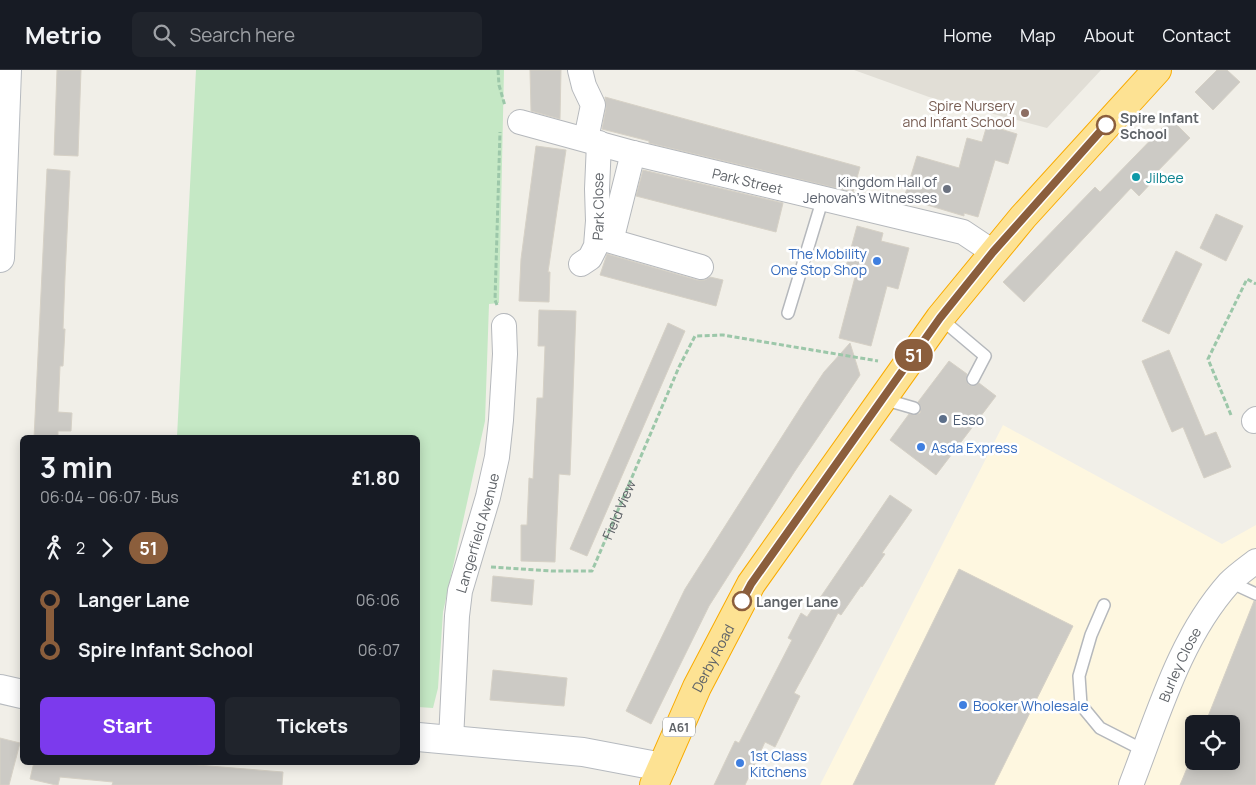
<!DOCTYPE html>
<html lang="en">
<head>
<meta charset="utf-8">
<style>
	:root { --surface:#171b24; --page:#20242c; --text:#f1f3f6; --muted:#9ea1a6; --line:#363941; --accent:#7c3aed }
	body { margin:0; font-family:Manrope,sans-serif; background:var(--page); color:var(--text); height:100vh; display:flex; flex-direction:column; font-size:19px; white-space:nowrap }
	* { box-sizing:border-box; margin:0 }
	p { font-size:16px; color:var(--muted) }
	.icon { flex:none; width:28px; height:28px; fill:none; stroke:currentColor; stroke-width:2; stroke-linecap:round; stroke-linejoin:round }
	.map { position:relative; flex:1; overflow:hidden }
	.panel { position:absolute; left:20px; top:365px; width:400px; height:330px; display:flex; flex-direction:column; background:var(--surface); border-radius:8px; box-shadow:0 2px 12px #0003 }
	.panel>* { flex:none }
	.badge { padding:0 10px; border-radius:16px; font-size:18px; line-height:32px }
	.fabs { position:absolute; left:1185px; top:645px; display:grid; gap:10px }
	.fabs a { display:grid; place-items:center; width:55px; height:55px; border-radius:8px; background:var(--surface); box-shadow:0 2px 12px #0003; font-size:25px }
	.map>.badge { position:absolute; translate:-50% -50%; box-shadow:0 0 0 2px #fff }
	.legs { display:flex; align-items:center; gap:8px; height:55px; padding:0 20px; font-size:16px }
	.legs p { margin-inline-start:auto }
	.overview { display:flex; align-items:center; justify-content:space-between; height:85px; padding:0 20px }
	h1 { font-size:28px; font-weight:700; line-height:38px }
	.primary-button { display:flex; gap:10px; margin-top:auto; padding:10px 20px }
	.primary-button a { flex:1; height:58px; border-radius:8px; background:var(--accent); color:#fff; font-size:20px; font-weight:700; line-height:58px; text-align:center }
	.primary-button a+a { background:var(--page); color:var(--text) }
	ul { padding:0 20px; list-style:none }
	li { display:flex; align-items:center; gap:18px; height:50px; font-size:19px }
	li i { display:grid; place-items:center; width:8px; height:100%; margin:0 6px; background:currentColor }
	li i::after { content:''; width:12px; height:12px; margin:-6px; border:4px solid; border-radius:50%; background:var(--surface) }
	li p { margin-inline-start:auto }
	li:first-child i { background:linear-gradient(#0000 50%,currentColor 0) }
	li:last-child i { background:linear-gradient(currentColor 50%,#0000 0) }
	header { display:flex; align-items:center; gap:30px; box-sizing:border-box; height:70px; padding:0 25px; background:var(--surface); border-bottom:1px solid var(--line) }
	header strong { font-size:24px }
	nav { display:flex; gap:28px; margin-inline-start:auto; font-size:18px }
	.search { width:350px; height:45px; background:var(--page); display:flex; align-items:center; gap:12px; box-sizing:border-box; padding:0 18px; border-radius:8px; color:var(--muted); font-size:19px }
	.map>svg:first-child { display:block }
</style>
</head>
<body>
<header>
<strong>Metrio</strong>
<div class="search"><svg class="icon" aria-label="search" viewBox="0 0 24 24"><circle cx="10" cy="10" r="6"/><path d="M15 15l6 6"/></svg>Search here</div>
<nav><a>Home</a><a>Map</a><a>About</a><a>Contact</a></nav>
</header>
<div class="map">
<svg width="1256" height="715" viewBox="0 0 1256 715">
	<rect width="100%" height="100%" fill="#f1efe8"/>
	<path fill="#fef7e0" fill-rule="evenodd" d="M1003,355L1222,474L1256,455V715H820ZM1194,654H1231V691H1194Z"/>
	<path fill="#e1ded6" d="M854,0H1101L1047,58L929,27Z"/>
	<path fill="#c5e8c5" d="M196,0H504L499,233L489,234L485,351L443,542L438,618L433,638L418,637V368L177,367Z"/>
	<path fill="#cccac5" stroke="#d6d1c6" d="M57,0H81L78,86L54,85Z
		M530,0H561L560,49L531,41Z
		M1217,0H1227L1240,12L1213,40L1195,22Z
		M605,27L860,97L853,122L649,73V71L602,59L606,38Z
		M1171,49L1190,68L1151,108L1154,110L1139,126L1131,118L1024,232L1003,212L1095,117L1100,122Z
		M987,55L1017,64L1008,94L995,90L978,147L964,143V146L904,128L917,86L959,98L967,68L982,72Z
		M536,76L566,80L548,202H550L549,232L519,231L521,189Z
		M47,99L70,101L65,207L63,259H65L63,296H60L58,342L72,343L71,361H58V368H34Z
		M643,100L783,133L776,162L636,126Z
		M1216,144L1243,156L1226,191L1200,178Z
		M857,156L883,163L881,171L909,178L898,219L887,216L871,276L839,268L855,207L844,204Z
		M1176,181L1202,194L1169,264L1142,251Z
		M607,184L697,210H705L710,207L723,210L716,236L600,205Z
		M539,240L576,241L570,405L559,404L555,492L521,491V455H527L529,408L533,409L537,328H543L545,276H538Z
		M668,253L685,261L587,486L570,479Z
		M850,273L860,305L795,401L709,536L651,654L626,641L685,519L804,332L824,302Z
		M1169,280L1205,366L1216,362L1231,397L1204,408L1183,357L1172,362L1142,291Z
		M949,291L967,304L966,310L969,315L974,316L979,313L996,326L936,405L890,370L909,344L915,345L920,343L921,337L918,332Z
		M890,425L912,440L882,483L885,484L862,517L861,516L841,545L838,543L794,623L800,626L775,677L765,672L745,715H714L735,671L739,673L792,570L788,568L801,543L807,547Z
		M959,499L1073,556L994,715H853Z
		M493,506L534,510L532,535L491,531Z
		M1254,531H1256V715H1180L1190,691H1231V654H1205Z
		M493,600L567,608L564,636L490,630Z
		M0,668L20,673L9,715H0Z
		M34,692H160L283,702L282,715H112L113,712L60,707L58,715H56L30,709Z"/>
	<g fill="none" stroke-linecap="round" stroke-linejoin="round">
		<g stroke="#b5b8bc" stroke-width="14">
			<path id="lane" d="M788,243L823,128
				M940,248L985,286L973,309
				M883,329L914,338
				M1230,512L1256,524
				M1104,535L1091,565L1079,606L1081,635L1100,658L1145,681"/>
		</g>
		<g stroke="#b5b8bc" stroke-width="26">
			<g id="street">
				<path d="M580,0L584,16L593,35L586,69"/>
				<path id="s2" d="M520,52L633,83L963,162L993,182"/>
				<path d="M633,83L611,171L701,197"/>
				<path id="s3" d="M581,194L590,188L596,176L598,151L597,119L599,73"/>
				<path d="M1254,351L1256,349"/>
				<path id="s4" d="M451,670L457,546L460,521L488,427L497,387L501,350L505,284L504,256"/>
				<path id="s5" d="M1131,715C1158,646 1179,569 1229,513C1237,505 1247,498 1256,491"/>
			</g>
		</g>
		<g stroke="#b6babf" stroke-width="30">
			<path id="secondary" d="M0,188L7,0
				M0,619L22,624
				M418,667L583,682L662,697"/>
		</g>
		<g stroke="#f9ab00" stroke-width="30">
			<g id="highway">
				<path id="s6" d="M654,715L697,617L751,514L940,248L1023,147L1157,0"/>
			</g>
		</g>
		<g stroke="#9cc7a9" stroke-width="3" stroke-dasharray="5 2.5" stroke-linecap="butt">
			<path d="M498,0L499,15L505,36"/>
			<path d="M497,235L495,230L500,62"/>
			<path d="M1231,345L1208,289L1247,209L1256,214"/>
			<path id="s1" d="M491,497L551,501H592L679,297L695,266L723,265L878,291"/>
		</g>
		<use href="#lane" stroke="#fff" stroke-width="11"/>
		<use href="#street" stroke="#fff" stroke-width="24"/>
		<use href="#secondary" stroke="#fff" stroke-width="28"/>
		<use href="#highway" stroke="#fde293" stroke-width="28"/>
	</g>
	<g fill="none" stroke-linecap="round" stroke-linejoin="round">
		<g stroke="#fff" stroke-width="11">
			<path id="line-1" d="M742,531L751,514L940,248L993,182L1106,55"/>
		</g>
		<use href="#line-1" stroke="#8b5e3c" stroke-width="8"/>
	</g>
	<circle fill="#8d6e63" stroke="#fff" stroke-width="2" cx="1025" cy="43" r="5"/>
	<g fill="#fff" stroke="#8b5e3c" stroke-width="2.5">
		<circle cx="1106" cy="55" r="9"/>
		<circle cx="742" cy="531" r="9"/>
	</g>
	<circle fill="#0f9aa8" stroke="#fff" stroke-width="2" cx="1136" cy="107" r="5"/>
	<circle fill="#6b7280" stroke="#fff" stroke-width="2" cx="947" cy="119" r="5"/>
	<g fill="#3f7fe0" stroke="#fff" stroke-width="2">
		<circle cx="877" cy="191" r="5"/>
		<circle cx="921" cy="377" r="5"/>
		<circle cx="963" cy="635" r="5"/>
		<circle cx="740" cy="693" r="5"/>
	</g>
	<circle fill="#5c6f8a" stroke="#fff" stroke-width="2" cx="943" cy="349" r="5"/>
	<g text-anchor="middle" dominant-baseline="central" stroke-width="5" stroke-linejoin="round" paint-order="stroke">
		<rect fill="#fff" stroke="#8f9295" stroke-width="1" x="663" y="647.5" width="32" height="19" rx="4"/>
		<g font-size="12" font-weight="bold" fill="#5f6368">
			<text x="679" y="657">A61</text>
		</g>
		<g font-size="14" fill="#785e54" stroke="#fff" text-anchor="end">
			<text x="1015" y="35">Spire Nursery<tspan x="1015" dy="16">and Infant School</tspan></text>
		</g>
		<g font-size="14" font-weight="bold" fill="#5f6368" stroke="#fff" text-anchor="start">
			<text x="1120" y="47">Spire Infant<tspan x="1120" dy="16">School</tspan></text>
			<text x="756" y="531">Langer Lane</text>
		</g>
		<g font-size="14" fill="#0d838f" stroke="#fff" text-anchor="start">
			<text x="1146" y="107">Jilbee</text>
		</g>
		<g font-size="14" fill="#5f6368" stroke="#fff">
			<text stroke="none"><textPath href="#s2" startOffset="235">Park Street</textPath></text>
			<text stroke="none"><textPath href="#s3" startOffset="64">Park Close</textPath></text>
			<text stroke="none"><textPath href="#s1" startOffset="168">Field View</textPath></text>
			<text stroke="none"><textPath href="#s4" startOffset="210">Langerfield Avenue</textPath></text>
			<text stroke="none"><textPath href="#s6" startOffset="140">Derby Road</textPath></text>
			<text stroke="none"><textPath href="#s5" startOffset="130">Burley Close</textPath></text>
		</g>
		<g font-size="14" fill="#5b616d" stroke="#fff" text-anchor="end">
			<text x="937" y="111">Kingdom Hall of<tspan x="937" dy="16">Jehovah's Witnesses</tspan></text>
		</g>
		<g font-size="14" fill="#366cbe" stroke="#fff" text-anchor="start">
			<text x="867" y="183" text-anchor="end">The Mobility<tspan x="867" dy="16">One Stop Shop</tspan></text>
			<text x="931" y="377">Asda Express</text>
			<text x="973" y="635">Booker Wholesale</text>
			<text x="750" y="685">1st Class<tspan x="750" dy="16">Kitchens</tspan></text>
		</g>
		<g font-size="14" fill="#4e5e75" stroke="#fff" text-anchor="start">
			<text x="953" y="349">Esso</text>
		</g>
	</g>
</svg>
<div class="fabs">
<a><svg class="icon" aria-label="locate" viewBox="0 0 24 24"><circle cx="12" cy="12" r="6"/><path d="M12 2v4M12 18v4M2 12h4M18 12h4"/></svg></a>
</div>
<b class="badge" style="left:914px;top:285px;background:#8b5e3c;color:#fff">51</b>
<section class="panel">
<div class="overview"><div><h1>3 min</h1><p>06:04 – 06:07 · Bus</p></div><b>£1.80</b></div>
<div class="legs"><svg class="icon" aria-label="walk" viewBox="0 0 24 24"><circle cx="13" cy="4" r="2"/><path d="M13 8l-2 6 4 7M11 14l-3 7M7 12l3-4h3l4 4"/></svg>2<svg class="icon" aria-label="forward" viewBox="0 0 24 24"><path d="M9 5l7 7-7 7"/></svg><b class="badge" style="background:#8b5e3c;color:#fff">51</b></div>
<ul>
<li><i style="color:#8b5e3c"></i><b>Langer Lane</b><p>06:06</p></li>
<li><i style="color:#8b5e3c"></i><b>Spire Infant School</b><p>06:07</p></li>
</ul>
<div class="primary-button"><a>Start</a><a>Tickets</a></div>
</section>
</div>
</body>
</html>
